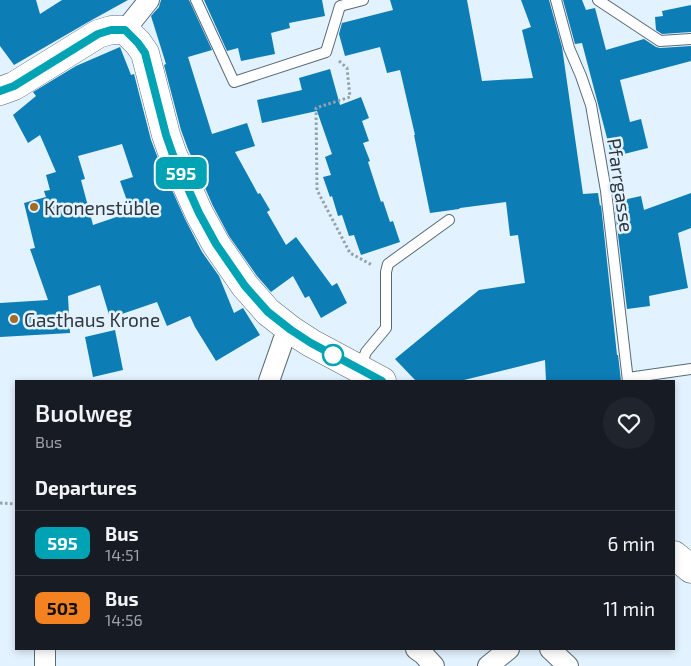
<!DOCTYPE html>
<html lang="en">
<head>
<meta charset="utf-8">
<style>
	:root { --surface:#171b24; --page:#20242c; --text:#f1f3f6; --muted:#9ea1a6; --line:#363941 }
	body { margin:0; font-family:"Exo 2",sans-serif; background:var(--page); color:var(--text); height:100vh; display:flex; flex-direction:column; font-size:19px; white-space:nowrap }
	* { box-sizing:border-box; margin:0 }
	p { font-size:16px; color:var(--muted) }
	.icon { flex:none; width:28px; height:28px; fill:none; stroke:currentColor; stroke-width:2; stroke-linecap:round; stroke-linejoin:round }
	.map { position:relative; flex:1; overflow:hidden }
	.details { position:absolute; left:15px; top:380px; width:660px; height:270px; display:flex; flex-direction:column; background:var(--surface); border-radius:0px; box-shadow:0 2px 8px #0003 }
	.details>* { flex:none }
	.badge { padding:0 10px; border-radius:8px; font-size:18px; line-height:32px }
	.map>.badge { position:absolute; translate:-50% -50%; box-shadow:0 0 0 2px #fff }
	h2 { padding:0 20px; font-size:19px; line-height:45px }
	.round { display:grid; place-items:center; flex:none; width:52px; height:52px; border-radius:26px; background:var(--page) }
	.overview { display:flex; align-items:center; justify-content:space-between; height:85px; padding:0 20px }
	h1 { font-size:24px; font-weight:600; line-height:38px }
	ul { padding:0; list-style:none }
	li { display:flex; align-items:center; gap:15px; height:65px; padding:0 20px; border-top:1px solid var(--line) }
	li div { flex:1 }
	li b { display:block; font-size:19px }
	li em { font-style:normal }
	li .badge { min-width:55px; font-weight:700; text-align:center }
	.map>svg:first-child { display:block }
</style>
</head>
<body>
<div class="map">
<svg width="691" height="666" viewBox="0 0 691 666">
	<rect width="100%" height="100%" fill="#e2f2fe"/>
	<path fill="#0c7db5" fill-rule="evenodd" d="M0,0H36L40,14L62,0H128L90,21L14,65L0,46Z
		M161,0H189L212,50L188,57L212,134L247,123L255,146L235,152L258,194L260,193L270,210L267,212L286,245L296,237L332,286L337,283L347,303L321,318L309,296L305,298L293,276L271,292L257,276L229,236L213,206L188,149L181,130L164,65L166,64L151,16L159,7Z
		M204,0H322L325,16L289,23L290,28L271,33L275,54L241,61L238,48L227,51Z
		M390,0H467L482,81L533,78L522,30L531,27L521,0H549L562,47L583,194L598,193L600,206L601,205L617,355H618L621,381H546L545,360L460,381H416L395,359L479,290L525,283L518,235L510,236L506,202L460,208L459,209L430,213L414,135H415L400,70L387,73L380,47L345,56L339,34L342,23L393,10Z
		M563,0H582L586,10L595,8L606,50L644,39L656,47L660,48L691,46V61L620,80L630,122L641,119L648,148L612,157L582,43L575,44Z
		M691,5V32L662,34L656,30L655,17L663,16L662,11Z
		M120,47L131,75L134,74L151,140L159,161L185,219L202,252L219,276L234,313L243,308L260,335L216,361L195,327L190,316L167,326L157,302L110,318L100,285L68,296L70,333L0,337V303L48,300L30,249L35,248L24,203L46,197L44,191L50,190L46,175L56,172L40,135L28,143L13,115L36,96L33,92L76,66ZM122,144L133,177L120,181L131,212L93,225L81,180L85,179L78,156Z
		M330,69L340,105L361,97L369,118L362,121L369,141L363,143L370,161L368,162L381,202L383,201L390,222L393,221L400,242L361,255L354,235L349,236L342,215L338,216L332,196L330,197L323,177L331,175L325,157L332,154L317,111L262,123L257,100L302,90L299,78Z
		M691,193V228L678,233L688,288L649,296L650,306L627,309L614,202L641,196L644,210Z
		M115,330L123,370L93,377L85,337Z"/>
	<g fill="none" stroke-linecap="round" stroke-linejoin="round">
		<g stroke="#5a6b77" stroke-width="12">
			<path id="lane" d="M196,0L234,82L326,52L340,6L363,0
				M556,0L569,48L581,76L591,105L606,191L628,381
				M598,0L660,41L691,39
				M360,368L366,352L386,328V272L388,264L449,220
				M628,378L691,369"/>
		</g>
		<g stroke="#5a6b77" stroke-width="22">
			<path id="street" d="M125,30L149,0
				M269,381L283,341L291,330
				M416,649L423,654L434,666
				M550,649L568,666
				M45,666V649
				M488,666L509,649"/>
		</g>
		<g stroke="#5a6b77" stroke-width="29">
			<path id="secondary" d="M0,91L14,86L98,34L111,30H125L138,43L145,53L166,135L173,155L199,213L216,244L245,286L268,312L291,330L311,343L382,381
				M674,555L691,569"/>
		</g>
		<path stroke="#95a2ab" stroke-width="3" stroke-dasharray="2.5 2.5" stroke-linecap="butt" d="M339,61L347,68L350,97L316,108L317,190L350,253L372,265
			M0,503L16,504"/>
		<use href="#lane" stroke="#fff" stroke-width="10"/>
		<use href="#street" stroke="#fff" stroke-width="20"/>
		<use href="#secondary" stroke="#fff" stroke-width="28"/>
	</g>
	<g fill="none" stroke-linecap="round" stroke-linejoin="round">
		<g stroke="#fff" stroke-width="11">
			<path id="line" d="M0,91L14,86L98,34L111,30H125L138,43L145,53L166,135L173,155L199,213L216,244L245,286L268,312L291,330L311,343L382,381"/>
		</g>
		<use href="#line" stroke="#00a3b4" stroke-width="8"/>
	</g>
	<g fill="#a46b29" stroke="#e2f2fe" stroke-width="2">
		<circle cx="34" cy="207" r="5"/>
		<circle cx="14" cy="319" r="5"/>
	</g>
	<circle fill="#fff" stroke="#00a3b4" stroke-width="2.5" cx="333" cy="355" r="10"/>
	<g text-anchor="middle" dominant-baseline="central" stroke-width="5" stroke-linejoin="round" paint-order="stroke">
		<g font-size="19" fill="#30383e" stroke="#e2f2fe">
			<text transform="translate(621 185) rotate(82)">Pfarrgasse</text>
		</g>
		<g font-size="19" fill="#30383e" stroke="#e2f2fe" text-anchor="start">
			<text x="44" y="207">Kronenstüble</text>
			<text x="24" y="319">Gasthaus Krone</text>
		</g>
	</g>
</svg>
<b class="badge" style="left:181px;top:173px;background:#00a3b4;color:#fff">595</b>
<section class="details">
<div class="overview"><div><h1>Buolweg</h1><p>Bus</p></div><a class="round"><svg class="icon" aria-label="heart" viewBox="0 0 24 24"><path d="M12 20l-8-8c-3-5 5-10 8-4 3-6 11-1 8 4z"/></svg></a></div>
<h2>Departures</h2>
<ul>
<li><span class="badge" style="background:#00a3b4;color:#fff">595</span><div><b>Bus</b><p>14:51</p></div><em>6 min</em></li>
<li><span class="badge" style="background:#f58220;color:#111">503</span><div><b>Bus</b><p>14:56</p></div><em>11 min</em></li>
</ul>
</section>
</div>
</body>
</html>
